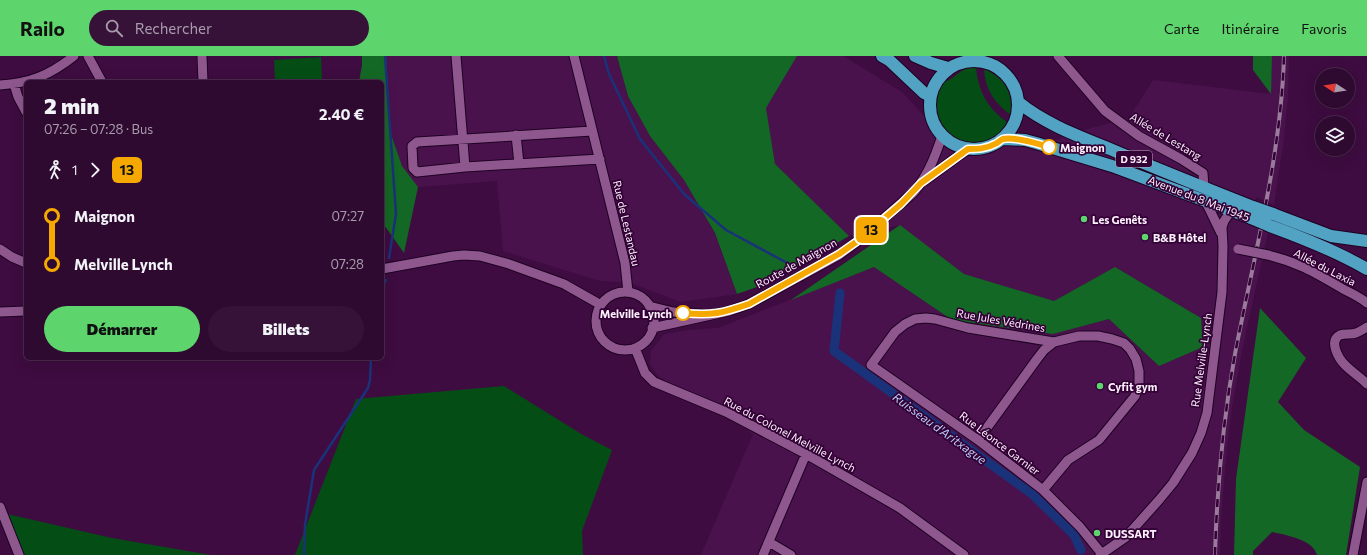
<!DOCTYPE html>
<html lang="fr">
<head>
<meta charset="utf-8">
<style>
	:root { --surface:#2e0930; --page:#361238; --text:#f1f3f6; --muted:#a79aab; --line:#492a4c; --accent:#5dd56c }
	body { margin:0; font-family:Commissioner,sans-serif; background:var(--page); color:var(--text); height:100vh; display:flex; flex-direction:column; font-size:15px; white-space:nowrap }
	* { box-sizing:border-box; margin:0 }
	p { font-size:13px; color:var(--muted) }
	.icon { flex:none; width:22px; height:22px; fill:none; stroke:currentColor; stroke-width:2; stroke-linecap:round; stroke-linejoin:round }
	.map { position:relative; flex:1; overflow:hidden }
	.sheet { position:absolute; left:24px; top:24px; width:360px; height:280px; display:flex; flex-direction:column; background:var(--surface); border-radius:6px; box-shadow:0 4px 16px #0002,0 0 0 1px var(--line) }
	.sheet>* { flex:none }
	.badge { padding:0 8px; border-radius:6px; font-size:14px; line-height:26px }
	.needle { width:26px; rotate:282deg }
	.controls { position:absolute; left:1315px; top:12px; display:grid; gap:8px }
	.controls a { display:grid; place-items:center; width:40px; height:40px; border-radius:50%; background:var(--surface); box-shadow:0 4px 16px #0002,0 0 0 1px var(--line); font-size:20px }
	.map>.badge { position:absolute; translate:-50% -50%; box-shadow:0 0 0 2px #fff }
	.legs { display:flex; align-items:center; gap:6px; height:44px; padding:0 20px; font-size:13px }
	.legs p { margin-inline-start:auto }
	.headline { display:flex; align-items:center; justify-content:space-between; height:68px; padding:0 20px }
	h1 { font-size:22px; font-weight:800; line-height:30px }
	.cta { display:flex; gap:8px; margin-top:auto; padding:8px 20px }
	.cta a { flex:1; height:46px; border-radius:24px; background:var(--accent); color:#111; font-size:16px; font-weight:800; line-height:46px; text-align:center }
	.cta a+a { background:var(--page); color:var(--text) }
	ul { padding:0 20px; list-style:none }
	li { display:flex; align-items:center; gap:14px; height:48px; font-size:15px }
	li i { display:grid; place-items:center; width:6px; height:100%; margin:0 5px; background:currentColor }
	li i::after { content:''; width:10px; height:10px; margin:-5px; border:3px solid; border-radius:50%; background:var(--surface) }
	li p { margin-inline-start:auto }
	li:first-child i { background:linear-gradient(#0000 50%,currentColor 0) }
	li:last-child i { background:linear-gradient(currentColor 50%,#0000 0) }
	header { display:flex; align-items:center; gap:24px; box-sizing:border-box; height:56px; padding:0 20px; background:var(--accent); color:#111 }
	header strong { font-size:19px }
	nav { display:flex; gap:22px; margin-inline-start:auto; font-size:14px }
	.search { width:280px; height:36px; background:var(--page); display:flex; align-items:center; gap:10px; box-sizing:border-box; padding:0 14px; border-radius:22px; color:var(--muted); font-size:15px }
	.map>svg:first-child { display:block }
</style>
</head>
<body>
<header>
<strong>Railo</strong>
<div class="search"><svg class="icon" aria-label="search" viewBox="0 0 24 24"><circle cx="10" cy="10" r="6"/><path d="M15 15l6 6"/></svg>Rechercher</div>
<nav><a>Carte</a><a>Itinéraire</a><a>Favoris</a></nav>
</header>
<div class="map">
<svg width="1367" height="499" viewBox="0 0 1367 499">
	<rect width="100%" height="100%" fill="#3e0c40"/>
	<path fill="#4a124d" d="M386,0H617L628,40L650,80L684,124L715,178L737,238L681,246L633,228L618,226L600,225L503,195L497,125L418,131L402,110L391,78Z
		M797,0H843L902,36L951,89H1041L1084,74L1129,62L1153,24L1270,38L1272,0H1289L1288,40L1284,82L1274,149L1256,141L1250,169L1268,176L1242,295L1232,352L1227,391L1221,461L1220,499H701L753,378L658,320L650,308L651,295L664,278L687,274L718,272L874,211L952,264L1053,278L1109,263L1159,310L1203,291L1201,262L1115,211L1054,245L964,218L900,169L849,180L775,108L766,52Z"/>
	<path fill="#044e16" d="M321,1L322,26H275L274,4Z
		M966,12H976C978,35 988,53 1007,66C1003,73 998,80 990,83C961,98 926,70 936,38C937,34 940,31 942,27L949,24Z
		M984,13C1005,22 1013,36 1011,59C994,47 985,33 984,13Z
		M504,330L583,379L612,394L582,475L583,499H295L356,343Z
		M7,458L112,482L211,499H23Z"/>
	<path fill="#146825" d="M362,0H386L391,78L402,110L418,131L404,197L382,166V26H359L362,9Z
		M617,0H797L766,52L775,108L849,180L768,227L737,238L715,177L684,124L650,80L628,40Z
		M1253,0H1272L1271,38L1253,14Z
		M900,169L964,218L1054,245L1115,211L1201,262L1203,291L1159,310L1109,263L1053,278L952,264L874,211L791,244Z
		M1260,252L1306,302L1278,346L1304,374L1360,411L1346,499H1317C1313,483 1285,479 1272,476L1253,495V499H1234L1236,423Z"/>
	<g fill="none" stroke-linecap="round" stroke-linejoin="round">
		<path stroke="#1a327a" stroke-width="2.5" d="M385,0L396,158L389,202
			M604,0L609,18L640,83L684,138L726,174L789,208
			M382,232L386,224
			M304,499L305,469L314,414L368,332L370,324L371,302"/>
		<path stroke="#1a327a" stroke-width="9" d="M840,237L834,295L1032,438L1074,479L1081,494"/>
		<g stroke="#1f0022" stroke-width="11">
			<path id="minor" d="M88,0L102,26
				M202,0L203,26
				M456,0L465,111
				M574,0L625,207L628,236
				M1058,0L1105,55L1139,80L1181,103L1203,117L1204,131
				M14,28L18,41L26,56
				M0,29C31,27 50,19 74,0
				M592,75L417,86L412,90L413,112L417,116L465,111L600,103
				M516,79L519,108
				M924,125L968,93
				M1205,144L1221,177
				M0,193L12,201L26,207
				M1263,198C1294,204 1316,217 1343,233C1351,237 1360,241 1367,247
				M382,213L453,200L464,199L480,200L509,208L564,228L601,249
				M596 265a29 29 0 1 1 58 0a29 29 0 1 1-58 0Z
				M649,250L673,256L700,258
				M0,256L26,255
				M1367,271C1364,273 1359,276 1356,277C1351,279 1345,277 1340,279C1328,285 1339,303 1345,309C1352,316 1360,321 1367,328
				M652,272L729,255L749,248L839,199L859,184L914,136C928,119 935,101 942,80
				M635,292L645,317L654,326L726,356L806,398L900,452L964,499
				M978,384L1037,303L1044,294L1054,286
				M1043,434L1068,404L1099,384L1135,340L1139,329V315L1136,303L1130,293L1124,287L1112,283L1098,280H1079L1054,286L968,272L935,263L926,262L915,263L905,268L895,276L871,309L978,384L1043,434L1080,471L1102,498
				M0,451L19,499
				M769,486L791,499
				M763,499L806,398
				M1100,499L1126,481L1159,444L1173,427L1192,397L1201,377L1207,357L1222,236L1223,190L1222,171L1224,165L1231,155
				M1353,499L1367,426"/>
		</g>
		<g stroke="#1f0022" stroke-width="14">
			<path id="major" d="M882,0L889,4L924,37L930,40
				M915,0L931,7L948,12
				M930 49a44 44 0 1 1 88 0a44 44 0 1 1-88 0Z
				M1018,46C1045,68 1078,80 1110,93C1157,113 1205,132 1253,151
				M1003,83L1025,84L1036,87L1112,110L1251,162
				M1273,158L1331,180L1367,185
				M1270,170C1303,182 1336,195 1367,213"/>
		</g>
		<use href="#minor" stroke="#8e588f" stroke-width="9"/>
		<use href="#major" stroke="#51a2c3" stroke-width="12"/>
		<g stroke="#9a7b9b" stroke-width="4">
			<path id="rail" d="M1215,499C1217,431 1223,364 1235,298C1254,199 1281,101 1284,0"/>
		</g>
		<use href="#rail" stroke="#330136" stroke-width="2.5" stroke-dasharray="8" stroke-linecap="butt"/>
		<g stroke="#1f0022" stroke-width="11" stroke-linecap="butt">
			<path id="minor-bridge" d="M1238,193L1263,198"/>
		</g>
		<g stroke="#1f0022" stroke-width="14" stroke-linecap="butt">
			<path id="major-bridge" d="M1253,151L1273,158
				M1251,162L1270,170"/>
		</g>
		<use href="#minor-bridge" stroke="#8e588f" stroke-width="9"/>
		<use href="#major-bridge" stroke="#51a2c3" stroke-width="12"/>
	</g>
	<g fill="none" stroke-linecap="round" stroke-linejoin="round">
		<g stroke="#fff" stroke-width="9">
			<path id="line-1" d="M683,257C711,260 723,257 749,248L839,198L859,184L901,148L921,127L968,93C977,93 986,93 995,88C998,87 1000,84 1003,83C1014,80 1038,88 1049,91"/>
		</g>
		<use href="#line-1" stroke="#f5a900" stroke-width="6"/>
	</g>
	<g fill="#fff" stroke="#f5a900" stroke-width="2">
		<circle cx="1049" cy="91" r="7"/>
		<circle cx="683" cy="257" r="7"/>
	</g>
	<g fill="#5dd56c" stroke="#330136" stroke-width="1.5">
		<circle cx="1084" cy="163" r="4"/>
		<circle cx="1145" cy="181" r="4"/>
		<circle cx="1100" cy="330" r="4"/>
		<circle cx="1097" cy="477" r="4"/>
	</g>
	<g text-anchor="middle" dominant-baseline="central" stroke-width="3.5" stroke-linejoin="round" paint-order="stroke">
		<rect fill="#330136" stroke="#bfa8c0" stroke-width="1" x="1116" y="95" width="36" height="16" rx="3"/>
		<g font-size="10" font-weight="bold" fill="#fbeffb">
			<text x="1134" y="103">D 932</text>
		</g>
		<g font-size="11" fill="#fbeffb" stroke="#330136">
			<text transform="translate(1166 80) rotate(31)">Allée de Lestang</text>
			<text transform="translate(1199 142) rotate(21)">Avenue du 8 Mai 1945</text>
			<text transform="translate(627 167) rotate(77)">Rue de Lestandau</text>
			<text transform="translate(796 207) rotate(-29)">Route de Maignon</text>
			<text transform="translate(1325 211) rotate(27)">Allée du Laxia</text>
			<text transform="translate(1001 264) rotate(10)">Rue Jules Védrines</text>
			<text transform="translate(1201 304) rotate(-82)">Rue Melville-Lynch</text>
			<text transform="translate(790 378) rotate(28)">Rue du Colonel Melville Lynch</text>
			<text transform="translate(1000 387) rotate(37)">Rue Léonce Garnier</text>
		</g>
		<g font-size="11" font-weight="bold" fill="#fbeffb" stroke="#330136" text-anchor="start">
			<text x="1060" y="91">Maignon</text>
			<text x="672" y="257" text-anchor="end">Melville Lynch</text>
		</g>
		<g font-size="11" font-weight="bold" fill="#fbeffb" stroke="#330136" text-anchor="start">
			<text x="1092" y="163">Les Genêts</text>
			<text x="1153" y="181">B&amp;B Hôtel</text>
			<text x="1108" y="330">Cyfit gym</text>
			<text x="1105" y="477">DUSSART</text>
		</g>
		<g font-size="12" font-style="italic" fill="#bbcef9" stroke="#330136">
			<text transform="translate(940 372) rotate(36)">Ruisseau d'Aritxague</text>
		</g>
	</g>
</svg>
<div class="controls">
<a><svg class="needle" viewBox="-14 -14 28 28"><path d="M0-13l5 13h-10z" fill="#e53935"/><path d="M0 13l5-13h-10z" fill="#a79aab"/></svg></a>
<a><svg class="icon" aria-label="layers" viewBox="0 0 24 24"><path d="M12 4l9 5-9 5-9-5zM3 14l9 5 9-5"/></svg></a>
</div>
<b class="badge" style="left:871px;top:174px;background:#f5a900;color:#111">13</b>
<section class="sheet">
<div class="headline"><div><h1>2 min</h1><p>07:26 – 07:28 · Bus</p></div><b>2.40 €</b></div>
<div class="legs"><svg class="icon" aria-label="walk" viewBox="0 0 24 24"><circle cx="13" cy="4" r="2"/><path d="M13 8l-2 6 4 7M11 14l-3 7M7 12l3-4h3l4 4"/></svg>1<svg class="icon" aria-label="forward" viewBox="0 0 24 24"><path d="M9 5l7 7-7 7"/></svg><b class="badge" style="background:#f5a900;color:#111">13</b></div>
<ul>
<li><i style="color:#f5a900"></i><b>Maignon</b><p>07:27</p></li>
<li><i style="color:#f5a900"></i><b>Melville Lynch</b><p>07:28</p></li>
</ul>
<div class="cta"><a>Démarrer</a><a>Billets</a></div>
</section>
</div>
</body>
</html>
